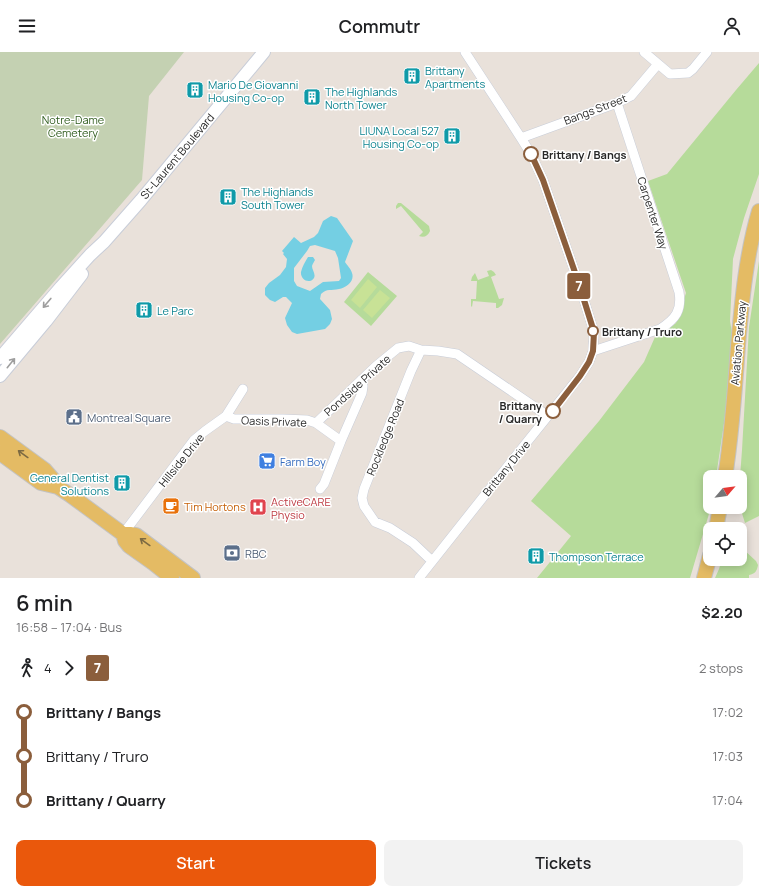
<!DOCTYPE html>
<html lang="en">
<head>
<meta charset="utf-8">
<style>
	:root { --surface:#fff; --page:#f2f2f2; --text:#202124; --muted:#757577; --accent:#ea580c }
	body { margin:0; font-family:Manrope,sans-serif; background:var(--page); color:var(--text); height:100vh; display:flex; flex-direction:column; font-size:15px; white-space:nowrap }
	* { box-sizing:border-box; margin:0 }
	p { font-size:13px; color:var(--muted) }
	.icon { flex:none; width:22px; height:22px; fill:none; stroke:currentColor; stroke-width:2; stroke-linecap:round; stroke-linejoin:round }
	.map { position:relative; height:526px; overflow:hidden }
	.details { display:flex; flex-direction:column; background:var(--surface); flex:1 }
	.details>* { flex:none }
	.badge { padding:0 8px; border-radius:3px; font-size:14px; line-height:26px }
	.needle { width:26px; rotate:62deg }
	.controls { position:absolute; left:703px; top:418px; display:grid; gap:8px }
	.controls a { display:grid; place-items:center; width:44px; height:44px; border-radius:8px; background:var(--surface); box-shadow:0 2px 10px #0003; font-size:20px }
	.map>.badge { position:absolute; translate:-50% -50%; box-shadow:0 0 0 2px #fff }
	.legs { display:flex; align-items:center; gap:6px; height:44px; padding:0 16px; font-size:13px }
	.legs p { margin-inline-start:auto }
	.head { display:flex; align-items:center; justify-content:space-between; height:68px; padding:0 16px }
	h1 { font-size:22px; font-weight:600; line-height:30px }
	.action { display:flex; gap:8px; margin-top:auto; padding:8px 16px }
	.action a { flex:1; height:46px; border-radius:8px; background:var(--accent); color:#fff; font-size:16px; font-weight:600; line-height:46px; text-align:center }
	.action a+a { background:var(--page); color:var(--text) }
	ul { padding:0 16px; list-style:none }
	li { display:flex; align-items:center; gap:14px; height:44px; font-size:15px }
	li i { display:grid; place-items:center; width:6px; height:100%; margin:0 5px; background:currentColor }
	li i::after { content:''; width:10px; height:10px; margin:-5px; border:3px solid; border-radius:50%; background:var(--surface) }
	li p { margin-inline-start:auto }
	li:first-child i { background:linear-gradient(#0000 50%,currentColor 0) }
	li:last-child i { background:linear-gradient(currentColor 50%,#0000 0) }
	header { display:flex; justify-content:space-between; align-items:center; height:52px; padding:0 16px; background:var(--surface); font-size:18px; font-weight:600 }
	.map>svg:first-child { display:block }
</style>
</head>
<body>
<header><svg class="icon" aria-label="menu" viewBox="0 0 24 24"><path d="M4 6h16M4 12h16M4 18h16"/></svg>Commutr<svg class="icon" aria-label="person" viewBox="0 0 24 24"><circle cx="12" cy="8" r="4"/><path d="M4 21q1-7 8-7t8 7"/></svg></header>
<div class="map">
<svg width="759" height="526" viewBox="0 0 759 526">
	<rect width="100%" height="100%" fill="#e9e1da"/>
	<path fill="#b6db9a" d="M759,11V122L744,166L733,207L730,269L732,281L729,338L716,425H710V455H711L690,526H537L571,484L531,449L599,369L644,310L655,285L676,271L686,241L648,129L667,122L736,38Z
		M398,151H401L429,174L430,179C428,184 424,186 419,184L423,180L401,154L396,157V154Z
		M759,209V464L745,471L740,455V425L742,398L749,275Z
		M491,218L494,220L496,223L491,225L499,247L504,246L502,253L498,256H496V251L473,249L472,255L471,254V247H476L477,229H471L472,225L475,221L478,228L489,224L487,219Z
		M368,220L397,244L371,274L344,250Z
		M740,497H743L756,509L758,513C757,519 755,522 749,523V526H715L719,517L722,507H740Z"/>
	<path fill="#c4d1b2" d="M0,0H184L149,44L142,128L0,292Z"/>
	<path fill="#c8e296" d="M368,227L377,235L360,256L351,248Z
		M380,238L390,246L372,266L363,258Z"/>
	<path fill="#74cfe3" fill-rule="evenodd" d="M331,164L337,166L351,186L353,189L345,210C347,213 351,217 352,221C355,229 346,236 339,237C331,239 327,236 321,242L320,247L330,258L332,267L330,272L325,277L297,282L292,280L287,273L285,266L292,251L286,245H283L275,250L270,248L265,243V236L269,231L280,223L286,215L287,207L283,202L284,201L282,199L294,185L301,191L314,185L318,181L323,169ZM315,193L335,199L338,206L341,226L339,229L323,230L310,239L297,234L294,229V216L307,199L310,194Z
		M308,205H313L315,208C314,210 313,211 312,214C312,218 316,222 314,226C309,233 300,227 301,220C302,215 305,210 308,205Z"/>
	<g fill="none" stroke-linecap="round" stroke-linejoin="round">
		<g stroke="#c8cdd8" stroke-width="10">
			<path id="street" d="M644,0L670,22L688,21L693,17L707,0
				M521,86L617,51L631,44L658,12
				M421,298L411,319L364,437L362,446L364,454L375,470L390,476L413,491L432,509
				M593,299L660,277C676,267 682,258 679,240L617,51
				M226,364L234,367H283L307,368L316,371L341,389
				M316,371L376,314L398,296L409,294L421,298L438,299L457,302L548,364
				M320,437L324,432L341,389L362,341L363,334L361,328
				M123,482L194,388L205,379L226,364L243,337
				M419,526L511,410L580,324L589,310L593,299L594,280L579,232L543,128L531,102L521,86L465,0"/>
		</g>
		<g stroke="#c8cdd8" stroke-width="14">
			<path id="secondary" d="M0,306L61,235L90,203L104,190L141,148L264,0
				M0,324L46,269L82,222"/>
		</g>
		<g stroke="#c3c3c3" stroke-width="16">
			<path id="primary" d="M0,385L45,418L52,426L58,435
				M0,401L41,431L58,435L70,443L123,482L125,489L129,494L153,511L172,526
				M725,425C732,382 735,338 738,294C742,248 746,203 759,159
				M716,477L720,455
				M123,482H131L136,483L193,526
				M704,526L710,503"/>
		</g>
		<use href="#street" stroke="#fff" stroke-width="9"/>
		<use href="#secondary" stroke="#fff" stroke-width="12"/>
		<use href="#primary" stroke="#e4bb64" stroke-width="14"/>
	</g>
	<defs><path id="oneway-shaft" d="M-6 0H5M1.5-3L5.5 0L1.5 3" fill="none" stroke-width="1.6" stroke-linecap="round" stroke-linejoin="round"/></defs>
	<g stroke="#9e9e9e">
		<use href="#oneway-shaft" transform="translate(47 251) rotate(130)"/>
		<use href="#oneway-shaft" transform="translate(11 311) rotate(-51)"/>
	</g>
	<g stroke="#7c6a42">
		<use href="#oneway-shaft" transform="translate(23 402) rotate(-144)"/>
		<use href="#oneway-shaft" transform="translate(145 490) rotate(-144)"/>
	</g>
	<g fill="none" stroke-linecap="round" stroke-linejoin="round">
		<g stroke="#fff" stroke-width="9">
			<path id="line-1" d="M531,102L543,128L579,232L594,280L593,299L589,310L580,324L553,359"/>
		</g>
		<use href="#line-1" stroke="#8b5e3c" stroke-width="6"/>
	</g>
	<defs>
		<g id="building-square" transform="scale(0.9)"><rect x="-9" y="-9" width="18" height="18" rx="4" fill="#0f9aa8" stroke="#fff"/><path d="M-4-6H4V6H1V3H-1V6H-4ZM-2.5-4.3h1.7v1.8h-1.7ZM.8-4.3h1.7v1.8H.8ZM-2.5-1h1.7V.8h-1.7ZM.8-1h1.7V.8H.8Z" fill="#fff"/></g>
		<g id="civic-square" transform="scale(0.9)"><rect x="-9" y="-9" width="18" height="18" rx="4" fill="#5c6f8a" stroke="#fff"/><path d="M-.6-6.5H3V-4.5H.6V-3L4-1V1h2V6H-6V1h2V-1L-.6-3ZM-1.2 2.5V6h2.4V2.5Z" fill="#fff"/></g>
		<g id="supermarket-square" transform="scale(0.9)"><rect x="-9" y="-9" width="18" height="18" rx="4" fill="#3f7fe0" stroke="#fff"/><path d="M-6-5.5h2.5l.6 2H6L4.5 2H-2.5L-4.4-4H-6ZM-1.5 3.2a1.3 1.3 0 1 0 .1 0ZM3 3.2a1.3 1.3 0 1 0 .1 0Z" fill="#fff"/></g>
		<g id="cafe-square" transform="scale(0.9)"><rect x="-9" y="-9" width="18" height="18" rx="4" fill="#e8710a" stroke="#fff"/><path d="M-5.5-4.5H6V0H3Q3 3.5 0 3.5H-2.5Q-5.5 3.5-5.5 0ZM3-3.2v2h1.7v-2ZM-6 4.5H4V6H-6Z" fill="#fff"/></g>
		<g id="hospital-square" transform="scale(0.9)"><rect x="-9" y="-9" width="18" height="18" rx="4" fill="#e0444e" stroke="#fff"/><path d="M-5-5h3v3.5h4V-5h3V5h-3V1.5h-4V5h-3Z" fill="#fff"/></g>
		<g id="bank-square" transform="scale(0.9)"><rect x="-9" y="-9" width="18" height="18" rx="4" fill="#5c6f8a" stroke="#fff"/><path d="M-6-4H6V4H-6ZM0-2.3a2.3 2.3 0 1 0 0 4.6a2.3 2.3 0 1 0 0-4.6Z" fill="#fff"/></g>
	</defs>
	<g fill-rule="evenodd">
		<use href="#building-square" x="412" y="24"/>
		<use href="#building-square" x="195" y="38"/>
		<use href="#building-square" x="312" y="45"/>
		<use href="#building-square" x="452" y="84"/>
		<use href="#building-square" x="228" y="145"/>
		<use href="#building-square" x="144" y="258"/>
		<use href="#civic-square" x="74" y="365"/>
		<use href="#supermarket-square" x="267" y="409"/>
		<use href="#building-square" x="122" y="431"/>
		<use href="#cafe-square" x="171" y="454"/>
		<use href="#hospital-square" x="258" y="455"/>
		<use href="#bank-square" x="232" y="501"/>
		<use href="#building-square" x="536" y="504"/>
	</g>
	<g fill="#fff" stroke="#8b5e3c" stroke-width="2">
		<circle cx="531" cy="102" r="7"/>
		<circle cx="593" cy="279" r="5"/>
		<circle cx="553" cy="359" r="7"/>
	</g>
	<g text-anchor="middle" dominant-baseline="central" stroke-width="3" stroke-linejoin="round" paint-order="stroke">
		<g font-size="11" fill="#0d838f" stroke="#fff" text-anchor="start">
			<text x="425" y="18">Brittany<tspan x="425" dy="13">Apartments</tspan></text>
			<text x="208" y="32">Mario De Giovanni<tspan x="208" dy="13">Housing Co-op</tspan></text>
			<text x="325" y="39">The Highlands<tspan x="325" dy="13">North Tower</tspan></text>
			<text x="439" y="78" text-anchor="end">LIUNA Local 527<tspan x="439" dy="13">Housing Co-op</tspan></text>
			<text x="241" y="139">The Highlands<tspan x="241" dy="13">South Tower</tspan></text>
			<text x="157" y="258">Le Parc</text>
			<text x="109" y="425" text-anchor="end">General Dentist<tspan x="109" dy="13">Solutions</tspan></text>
			<text x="549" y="504">Thompson Terrace</text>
		</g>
		<g font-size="11" fill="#272727" stroke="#fff">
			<text transform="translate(595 57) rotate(-21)">Bangs Street</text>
			<text transform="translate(177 104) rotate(-50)">St-Laurent Boulevard</text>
			<text transform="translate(653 161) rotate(72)">Carpenter Way</text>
			<text transform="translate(738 291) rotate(-85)">Aviation Parkway</text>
			<text transform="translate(357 333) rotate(-42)">Pondside Private</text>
			<text transform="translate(274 369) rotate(2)">Oasis Private</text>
			<text transform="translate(385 385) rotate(-68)">Rockledge Road</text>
			<text transform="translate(181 408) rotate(-51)">Hillside Drive</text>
			<text transform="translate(506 416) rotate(-51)">Brittany Drive</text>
		</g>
		<g font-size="11" fill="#315d1f" stroke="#fff">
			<text x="73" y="67">Notre-Dame<tspan x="73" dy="13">Cemetery</tspan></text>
		</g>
		<g font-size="11" font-weight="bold" fill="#272727" stroke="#fff" text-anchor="start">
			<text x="542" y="102">Brittany / Bangs</text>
			<text x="602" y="279">Brittany / Truro</text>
			<text x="542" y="353" text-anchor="end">Brittany<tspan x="542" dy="13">/ Quarry</tspan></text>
		</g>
		<g font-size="11" fill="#4e5e75" stroke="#fff" text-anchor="start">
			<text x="87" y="365">Montreal Square</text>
			<text x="245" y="501">RBC</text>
		</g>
		<g font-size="11" fill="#366cbe" stroke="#fff" text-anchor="start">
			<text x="280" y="409">Farm Boy</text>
		</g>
		<g font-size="11" fill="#be3a42" stroke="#fff" text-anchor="start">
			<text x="271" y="449">ActiveCARE<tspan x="271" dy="13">Physio</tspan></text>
		</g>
		<g font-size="11" fill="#c56008" stroke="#fff" text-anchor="start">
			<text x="184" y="454">Tim Hortons</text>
		</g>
	</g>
</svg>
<div class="controls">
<a><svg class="needle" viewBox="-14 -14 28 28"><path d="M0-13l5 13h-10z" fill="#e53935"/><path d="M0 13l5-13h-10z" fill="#757577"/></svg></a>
<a><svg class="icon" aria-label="locate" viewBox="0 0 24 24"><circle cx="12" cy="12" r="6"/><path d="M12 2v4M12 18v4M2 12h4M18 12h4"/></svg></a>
</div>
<b class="badge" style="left:579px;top:234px;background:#8b5e3c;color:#fff">7</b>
</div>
<section class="details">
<div class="head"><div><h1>6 min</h1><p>16:58 – 17:04 · Bus</p></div><b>$2.20</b></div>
<div class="legs"><svg class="icon" aria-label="walk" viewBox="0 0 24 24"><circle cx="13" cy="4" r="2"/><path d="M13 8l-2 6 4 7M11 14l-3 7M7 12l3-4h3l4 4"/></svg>4<svg class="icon" aria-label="forward" viewBox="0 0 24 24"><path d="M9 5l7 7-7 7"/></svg><b class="badge" style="background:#8b5e3c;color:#fff">7</b><p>2 stops</p></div>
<ul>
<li><i style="color:#8b5e3c"></i><b>Brittany / Bangs</b><p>17:02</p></li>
<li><i style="color:#8b5e3c"></i><span>Brittany / Truro</span><p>17:03</p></li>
<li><i style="color:#8b5e3c"></i><b>Brittany / Quarry</b><p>17:04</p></li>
</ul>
<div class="action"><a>Start</a><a>Tickets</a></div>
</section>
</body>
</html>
